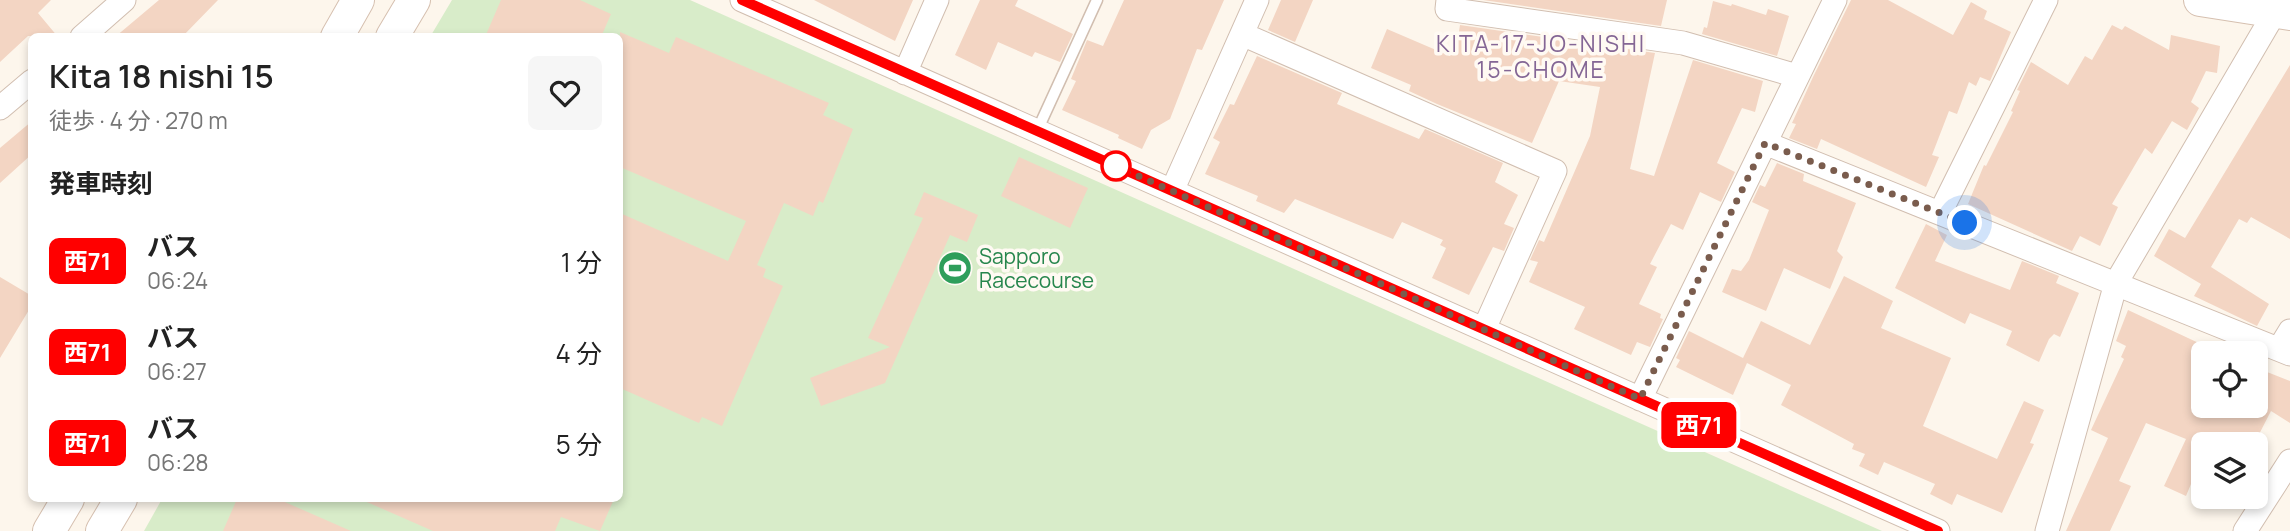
<!DOCTYPE html>
<html lang="ja">
<head>
<meta charset="utf-8">
<style>
	:root { --surface:#fff; --page:#f6f6f6; --text:#222; --muted:#767676 }
	body { margin:0; font-family:Manrope,"Noto Sans JP",sans-serif; background:var(--page); color:var(--text); height:100vh; display:flex; flex-direction:column; font-size:26px; white-space:nowrap }
	* { box-sizing:border-box; margin:0 }
	p { font-size:23px; color:var(--muted) }
	.icon { flex:none; width:38px; height:38px; fill:none; stroke:currentColor; stroke-width:2; stroke-linecap:round; stroke-linejoin:round }
	.map { position:relative; flex:1; overflow:hidden }
	.panel { position:absolute; left:28px; top:33px; width:595px; height:469px; display:flex; flex-direction:column; background:var(--surface); border-radius:10px; box-shadow:0 4px 10px #0003 }
	.panel>* { flex:none }
	.badge { padding:0 14px; border-radius:10px; font-size:24px; line-height:46px }
	.fabs { position:absolute; left:2191px; top:341px; display:grid; gap:14px }
	.fabs a { display:grid; place-items:center; width:77px; height:77px; border-radius:10px; background:var(--surface); box-shadow:0 4px 10px #0003; font-size:35px }
	.you { position:absolute; width:35px; height:35px; margin:-18px; border:5px solid #fff; border-radius:50%; background:#1a73e8; box-shadow:0 0 0 10px #1a73e833 }
	.map>.badge { position:absolute; translate:-50% -50%; box-shadow:0 0 0 4px #fff }
	h2 { padding:0 21px; font-size:26px; line-height:63px }
	.round { display:grid; place-items:center; flex:none; width:74px; height:74px; border-radius:10px; background:var(--page) }
	.headline { display:flex; align-items:center; justify-content:space-between; height:119px; padding:0 21px }
	h1 { font-size:33px; font-weight:600; line-height:52px }
	ul { padding:0; list-style:none }
	li { display:flex; align-items:center; gap:21px; height:91px; padding:0 21px }
	li div { flex:1 }
	li b { display:block; font-size:26px }
	li em { font-style:normal }
	li .badge { min-width:77px; font-weight:700; text-align:center }
	.map>svg:first-child { display:block }
</style>
</head>
<body>
<div class="map">
<svg width="2290" height="531" viewBox="0 0 2290 531">
	<rect width="100%" height="100%" fill="#fdf6ec"/>
	<path fill="#d8ecc9" d="M452,0H690L1882,531H144L162,499H620V37H430Z"/>
	<path fill="#f3d5c3" d="M0,0H51L38,13L58,37L28,36L0,62Z
		M159,0H218L182,37H115Z
		M501,0H580L611,14L601,37H485Z
		M814,0H913L895,41Z
		M980,0H1018L1015,6L1073,34L1060,62L1035,52L1032,57L998,42L986,70L955,55Z
		M1124,0H1224L1202,50L1197,49L1170,119L1151,130L1142,149L1118,138L1119,135L1062,110L1076,81L1071,79L1087,40L1103,46Z
		M1281,0H1313L1295,42L1268,30Z
		M1483,0H1667L1661,26Z
		M1851,0H1888L1953,35L1971,2L1987,11L1984,19L2011,32L1990,81L1980,77L1976,86L1969,82L1957,114L1949,111L1932,155L1939,157L1926,187L1821,139L1817,149L1789,138L1796,124L1792,123L1813,77Z
		M1713,1L1731,6L1732,4L1766,15L1768,9L1789,16L1777,56L1702,34L1704,27L1707,28Z
		M1460,25L1655,53L1630,169L1654,176L1693,60L1763,81L1755,112L1742,108L1717,163L1735,172L1721,202L1700,192L1683,230L1671,224L1650,264L1657,267L1639,304L1661,314L1660,318L1663,319L1650,347L1637,342L1631,355L1574,329L1585,307L1529,282L1538,262L1530,260L1539,240L1544,242L1590,136L1600,87L1559,81L1532,143L1437,104L1409,91L1411,85L1371,68L1387,29L1450,56L1453,37L1458,38Z
		M2112,25L2122,30L2125,26L2169,50L2171,35L2220,46L2217,73L2206,71L2191,102L2199,108L2187,130L2172,121L2152,154L2145,148L2112,204L2118,207L2100,246L2080,236L2072,251L1968,204L1984,165L1986,166L2013,112L2011,111L2020,91L2017,90L2031,62L2068,85L2085,56L2092,60Z
		M620,32L669,53L676,37L829,103L823,115L853,129L823,203L819,201L813,216L784,203L757,265L766,269L763,277L783,286L722,426L702,417L699,423L620,388V213L728,261L746,221L620,167Z
		M1257,56L1342,93L1337,104L1419,139L1425,129L1503,163L1495,182L1518,195L1504,224L1514,228L1504,251L1493,247L1469,295L1432,278L1446,248L1440,245L1443,240L1402,222L1393,239L1295,199L1284,213L1256,201L1258,196L1205,174L1220,142L1213,138L1230,104L1234,105Z
		M2290,65V239L2251,217L2247,223L2239,219L2211,267L2269,304L2257,326L2194,296L2201,284L2154,256L2169,229L2185,238Z
		M32,121V154L0,183V148Z
		M1019,157L1088,188L1070,228L1001,196Z
		M1777,163L1804,174L1803,181L1856,203L1837,251L1843,257L1830,289L1784,268L1766,311L1722,292L1732,269L1741,271L1749,260L1769,210L1752,202L1760,185L1765,187Z
		M924,192L978,215L967,242L950,235L885,383L821,406L810,378L890,347L868,338L923,218L914,215Z
		M1926,224L1947,235L1935,261L2010,290L2022,261L2059,276L2056,283L2079,293L2060,337L2054,334L2049,339L2039,362L2006,345L2012,331L1970,313L1965,324L1895,288Z
		M1844,276L1893,301L1881,328L1951,358L1923,426L1997,459L2024,401L2044,410L2030,443L2034,444L2002,513L1957,494L1952,505L1930,494L1935,484L1884,462L1878,475L1859,466L1865,454L1852,449L1854,444L1781,405L1791,385L1747,363L1733,395L1676,367L1680,360L1676,358L1689,331L1743,358L1761,321L1810,345Z
		M0,277L32,296V305L0,358Z
		M2128,310L2203,345V406H2256V381L2262,370L2290,381V423L2271,411L2254,444H2241L2228,438L2225,444H2203V477L2196,472L2186,496L2164,486L2186,439L2146,423L2119,481L2131,486L2110,531H2066L2108,438L2091,430L2124,359L2121,357L2126,346L2116,341Z
		M237,499H278L351,531H223Z
		M360,499H614L600,531L561,517L555,531H433Z"/>
	<g fill="none" stroke-linecap="round" stroke-linejoin="round">
		<g stroke="#d1beb0" stroke-width="13">
			<path id="lane" d="M1037,131L1097,0"/>
		</g>
		<g stroke="#d1beb0" stroke-width="25">
			<path id="street" d="M742,0L1938,531
				M1448,0L1447,9L1683,43L1797,76
				M1242,34L1555,171L1484,329
				M82,37L124,0
				M905,73L937,0
				M0,108L32,81
				M1765,143L2290,354
				M1172,191L1257,0
				M1940,213L2046,0
				M2279,349L2290,331
				M1640,399L1835,0
				M2047,531L2116,283L2275,12L2278,0
				M2245,531L2290,461"/>
		</g>
		<g stroke="#d6c0b0" stroke-width="34">
			<path id="secondary" d="M2200,0L2290,14
				M337,37L358,0
				M392,37L414,0
				M49,531L68,499
				M102,531L121,499"/>
		</g>
		<use href="#lane" stroke="#fff" stroke-width="10"/>
		<use href="#street" stroke="#fff" stroke-width="23"/>
		<use href="#secondary" stroke="#fff" stroke-width="32"/>
	</g>
	<g fill="none" stroke-linecap="round" stroke-linejoin="round">
		<g stroke="#fff" stroke-width="16">
			<path id="line" d="M742,0L1938,531"/>
		</g>
		<use href="#line" stroke="#f00" stroke-width="10"/>
		<path stroke="#7a5c4d" stroke-width="7" stroke-dasharray="0 12.6" d="M1116,166L1640,399L1765,143L1965,223"/>
	</g>
	<defs>
		<g id="stadium-disc" transform="scale(1.75)"><circle r="9.5" fill="#2e9e5b" stroke="#fffaf3"/><path d="M0-5a6.5 5 0 1 0 0 10a6.5 5 0 1 0 0-10ZM-3.5-1.8h7v3.6h-7Z" fill="#fff"/></g>
	</defs>
	<g fill-rule="evenodd">
		<use href="#stadium-disc" x="955" y="268"/>
	</g>
	<circle fill="#fff" stroke="#f00" stroke-width="3.5" cx="1116" cy="166" r="14"/>
	<g text-anchor="middle" dominant-baseline="central" stroke-width="7" stroke-linejoin="round" paint-order="stroke">
		<g font-size="21" fill="#27864d" stroke="#fffaf3" text-anchor="start">
			<text x="979" y="256">Sapporo<tspan x="979" dy="24">Racecourse</tspan></text>
		</g>
		<g font-size="23" letter-spacing="2" fill="#846695" stroke="#fffaf3">
			<text x="1541" y="43">KITA-17-JO-NISHI<tspan x="1541" dy="26">15-CHOME</tspan></text>
		</g>
	</g>
</svg>
<div class="fabs">
<a><svg class="icon" aria-label="locate" viewBox="0 0 24 24"><circle cx="12" cy="12" r="6"/><path d="M12 2v4M12 18v4M2 12h4M18 12h4"/></svg></a>
<a><svg class="icon" aria-label="layers" viewBox="0 0 24 24"><path d="M12 4l9 5-9 5-9-5zM3 14l9 5 9-5"/></svg></a>
</div>
<div class="you" style="left:1965px;top:223px"></div>
<b class="badge" style="left:1699px;top:425px;background:#f00;color:#fff">西71</b>
<section class="panel">
<div class="headline"><div><h1>Kita 18 nishi 15</h1><p>徒歩 · 4 分 · 270 m</p></div><a class="round"><svg class="icon" aria-label="heart" viewBox="0 0 24 24"><path d="M12 20l-8-8c-3-5 5-10 8-4 3-6 11-1 8 4z"/></svg></a></div>
<h2>発車時刻</h2>
<ul>
<li><span class="badge" style="background:#f00;color:#fff">西71</span><div><b>バス</b><p>06:24</p></div><em>1 分</em></li>
<li><span class="badge" style="background:#f00;color:#fff">西71</span><div><b>バス</b><p>06:27</p></div><em>4 分</em></li>
<li><span class="badge" style="background:#f00;color:#fff">西71</span><div><b>バス</b><p>06:28</p></div><em>5 分</em></li>
</ul>
</section>
</div>
</body>
</html>
